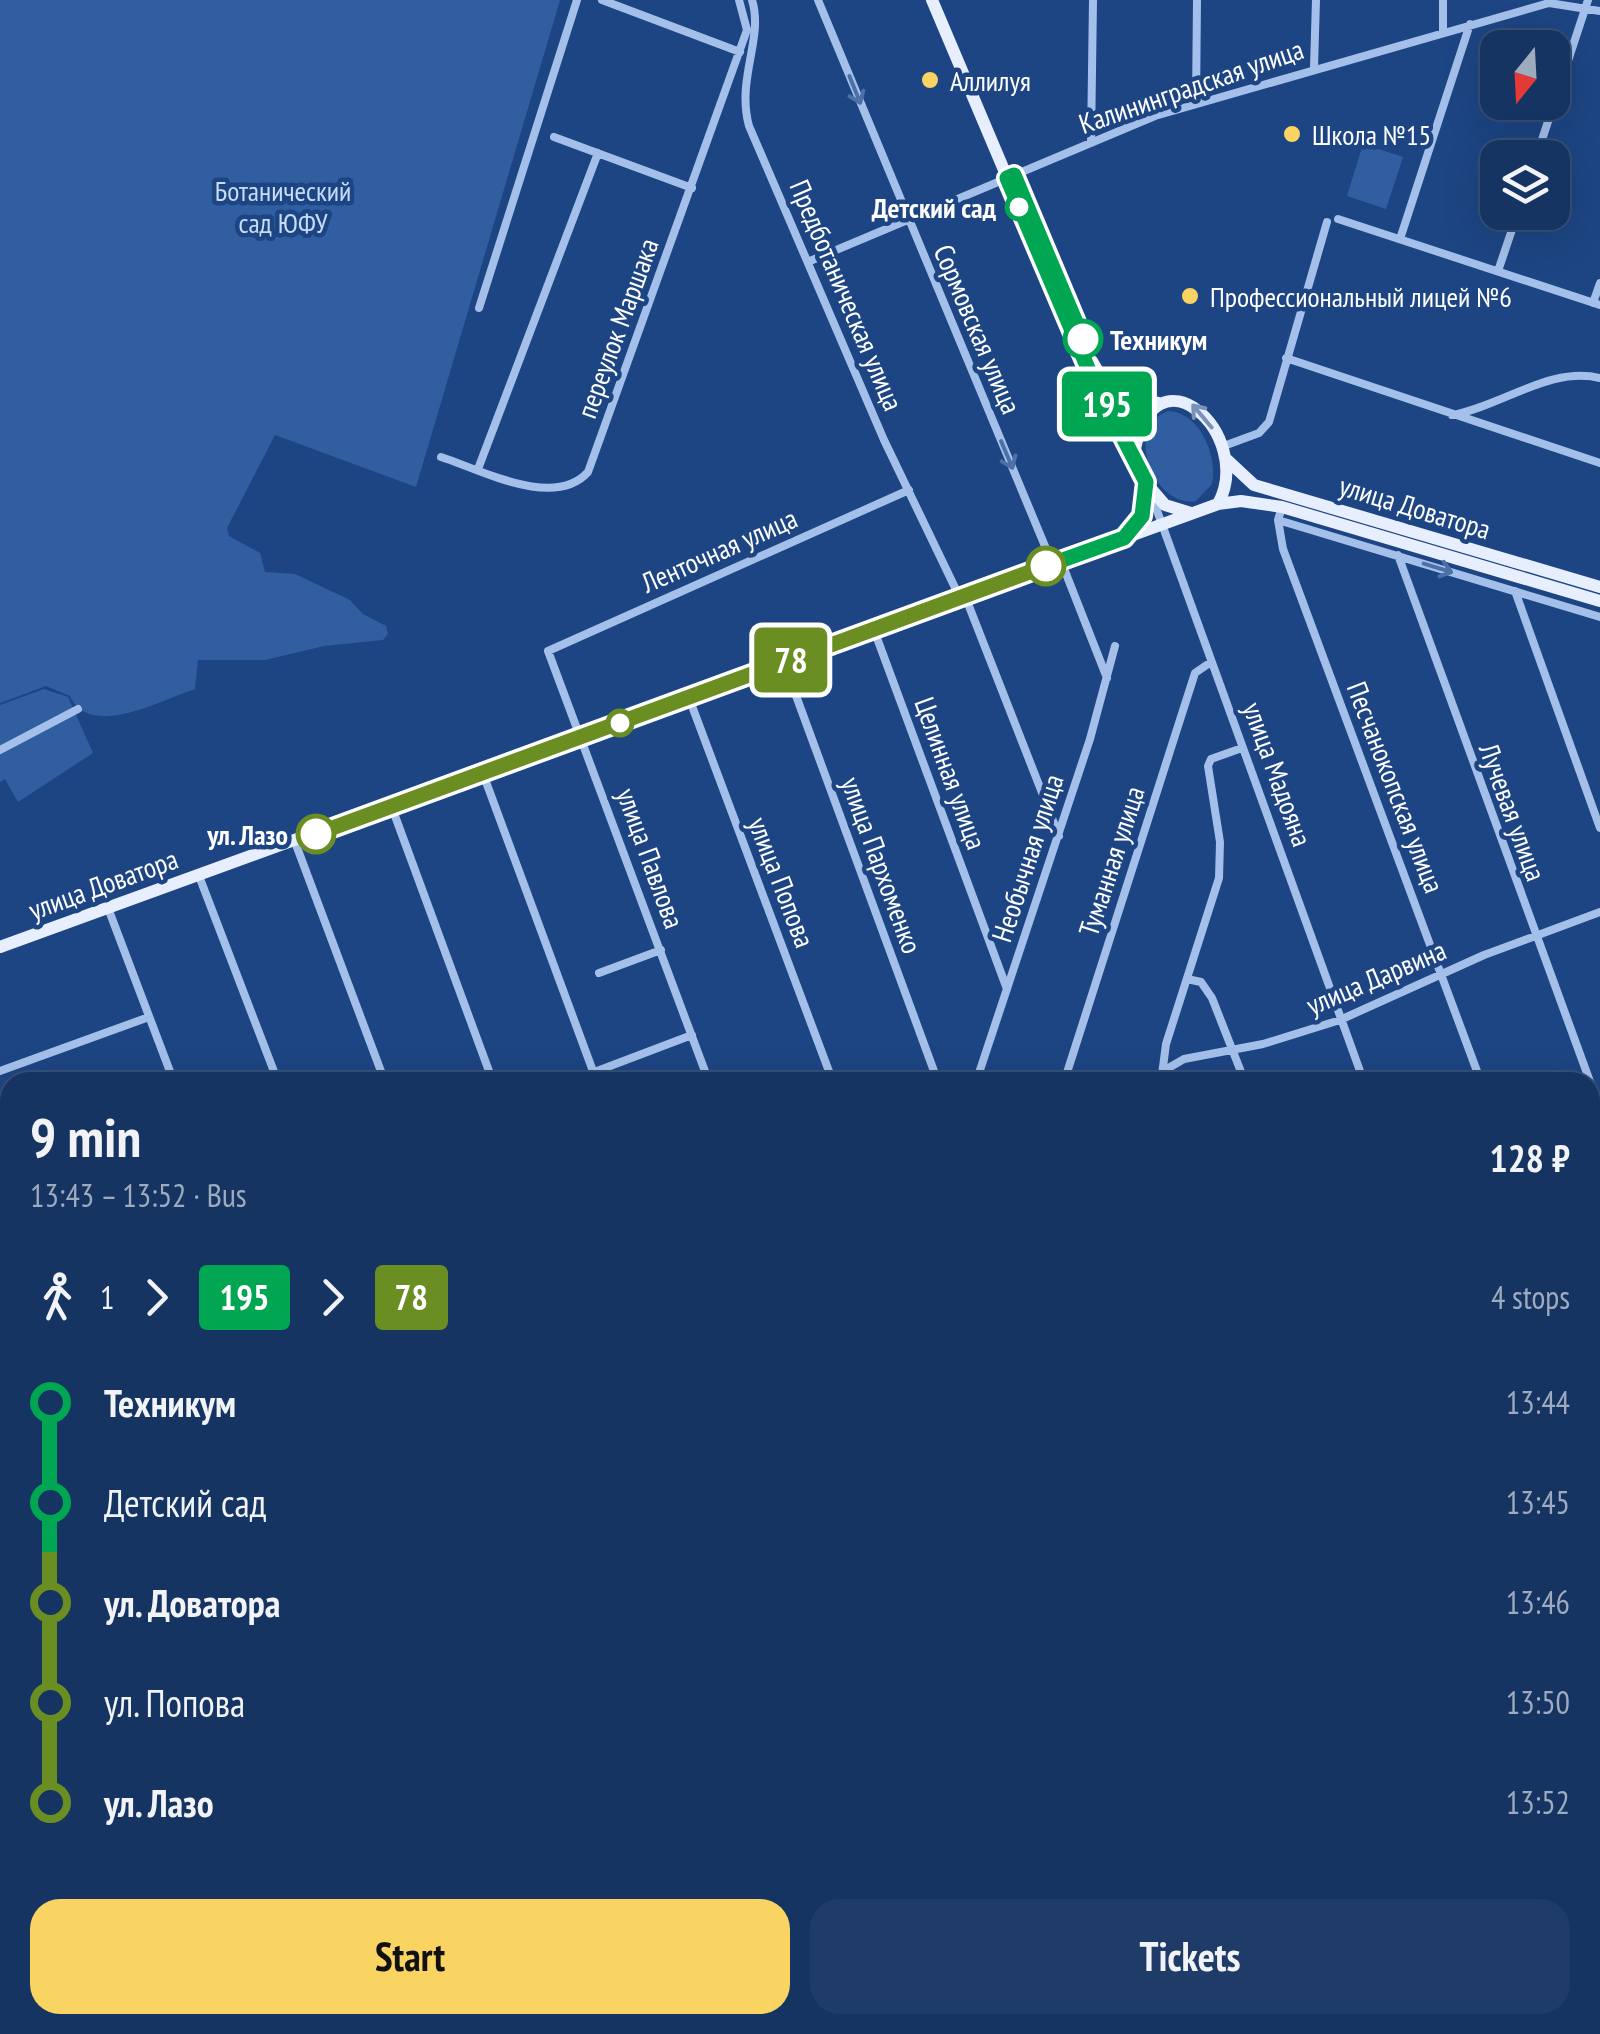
<!DOCTYPE html>
<html lang="en">
<head>
<meta charset="utf-8">
<style>
	:root { --surface:#163462; --page:#1f3c68; --text:#f1f3f6; --muted:#9eaabe; --line:#354f77; --accent:#f9d462 }
	body { margin:0; font-family:"PT Sans Narrow",sans-serif; background:var(--page); color:var(--text); height:100vh; display:flex; flex-direction:column; font-size:38px; white-space:nowrap }
	* { box-sizing:border-box; margin:0 }
	p { font-size:32px; color:var(--muted) }
	.icon { flex:none; width:55px; height:55px; fill:none; stroke:currentColor; stroke-width:2; stroke-linecap:round; stroke-linejoin:round }
	.map { position:relative; flex:1; overflow:hidden }
	.details { position:absolute; left:0px; top:1072px; width:1600px; height:962px; display:flex; flex-direction:column; background:var(--surface); border-radius:30px 30px 0 0; box-shadow:0 10px 40px #0002,0 0 0 2px var(--line) }
	.details>* { flex:none }
	.badge { padding:0 20px; border-radius:8px; font-size:35px; line-height:65px }
	.needle { width:65px; rotate:198deg }
	.buttons { position:absolute; left:1480px; top:30px; display:grid; gap:20px }
	.buttons a { display:grid; place-items:center; width:90px; height:90px; border-radius:20px; background:var(--surface); box-shadow:0 10px 40px #0002,0 0 0 2px var(--line); font-size:50px }
	.map>.badge { position:absolute; translate:-50% -50%; box-shadow:0 0 0 5px #fff }
	.legs { display:flex; align-items:center; gap:15px; height:110px; padding:0 30px; font-size:32px }
	.legs p { margin-inline-start:auto }
	.head { display:flex; align-items:center; justify-content:space-between; height:170px; padding:0 30px }
	h1 { font-size:55px; font-weight:700; line-height:75px }
	.action { display:flex; gap:20px; margin-top:auto; padding:20px 30px }
	.action a { flex:1; height:115px; border-radius:30px; background:var(--accent); color:#111; font-size:40px; font-weight:700; line-height:115px; text-align:center }
	.action a+a { background:var(--page); color:var(--text) }
	ul { padding:0 30px; list-style:none }
	li { display:flex; align-items:center; gap:35px; height:100px; font-size:38px }
	li i { display:grid; place-items:center; width:15px; height:100%; margin:0 12px; background:currentColor }
	li i::after { content:''; width:25px; height:25px; margin:-12px; border:8px solid; border-radius:50%; background:var(--surface) }
	li p { margin-inline-start:auto }
	li:first-child i { background:linear-gradient(#0000 50%,currentColor 0) }
	li:last-child i { background:linear-gradient(currentColor 50%,#0000 0) }
	.map>svg:first-child { display:block }
</style>
</head>
<body>
<div class="map">
<svg width="1600" height="2034" viewBox="0 0 1600 2034">
	<rect width="100%" height="100%" fill="#1d4583"/>
	<path fill="#315ea1" d="M0,0H560L416,487L275,435L227,528L229,536L260,553L265,572L295,574L350,600L363,614L386,626L388,634L383,640L324,646L265,660H198L195,689C161,700 90,740 70,696L46,686L0,703Z
		M1363,144L1403,157L1386,209L1347,196Z
		M1169,411C1200,413 1218,456 1212,484L1196,501C1153,509 1122,425 1169,411Z
		M44,689L68,697L93,753L18,802L5,779L0,782V705Z
		M10,1604V1690L0,1688V1607Z
		M10,1837V2025H1070V2034H0V1838Z"/>
	<path fill="#3c5a87" stroke="#97bbeb" stroke-width="2.5" d="M2,1687L10,1690V1836L0,1838Z"/>
	<g fill="none" stroke-linecap="round" stroke-linejoin="round">
		<path stroke="#a4c0ea" stroke-width="8" d="M602,0L740,52
			M752,0C764,38 736,79 749,126L884,440L960,598
			M818,0L1052,563
			M1443,0V31
			M1314,67L1316,0
			M1196,103L1197,0
			M554,137L692,188
			M1091,143L1093,0
			M1536,158L1588,0
			M1338,219L1600,305
			M1400,239L1470,24
			M810,261L1155,116L1549,3L1600,11
			M1498,271L1518,212
			M1593,303L1600,283
			M479,308L577,0
			M1286,358L1600,463
			M1452,415C1502,406 1550,366 1600,378
			M1221,447L1259,433L1269,422L1327,222
			M441,457C479,469 554,510 588,472L747,30L739,0
			M478,469L598,153
			M1151,494L1364,1082
			M1282,507L1278,520L1283,549L1481,1082
			M1278,520L1600,617
			M1398,555L1600,1109
			M1061,561L1107,678
			M1515,591L1600,828
			M965,596L1059,836
			M874,630L1007,989
			M784,663L938,1082
			M689,698L833,1082
			M0,750L78,709
			M482,771L597,1082
			M391,805L493,1082
			M295,842L385,1082
			M199,876L278,1082
			M108,908L174,1082
			M599,973L661,950
			M1187,979L1201,982L1212,998L1245,1082
			M1165,1070L1184,1059L1263,1044L1340,1020L1484,955L1600,912
			M0,1071L149,1017
			M568,1082L692,1035
			M709,1082L548,651L909,490
			M976,1082L1090,739L1115,646
			M1064,1082L1195,673L1211,662
			M1161,1082L1166,1044L1219,878L1220,842L1208,766L1211,759L1242,748
			M0,1201L10,1180
			M1590,1368L1600,1394
			M1590,1463L1600,1459
			M0,1567L10,1544
			M0,1593L10,1596
			M1590,1695L1600,1722
			M0,1886L10,1887
			M1590,1903L1600,1906
			M0,2006L10,2008
			M51,2025L54,2034"/>
		<path stroke="#e7effe" stroke-width="12" d="M932,0L1090,373L1146,483L1165,505L1191,513
			M1092,361C1103,386 1135,398 1159,403
			M1134,455C1152,340 1256,434 1218,504
			M1225,458L1254,485L1600,587
			M1127,534L1144,508L1146,483
			M0,947L1218,504L1241,501L1282,507L1600,601"/>
		<path stroke="#fff" stroke-width="2.5" stroke-dasharray="18 8" stroke-linecap="butt" d="M1590,1982L1600,1985
			M1429,2025L1457,2034
			M1574,2025L1600,2033"/>
	</g>
	<defs><path id="oneway-shaft" d="M-6 0H5M1.5-3L5.5 0L1.5 3" fill="none" stroke-width="1.6" stroke-linecap="round" stroke-linejoin="round" transform="scale(2.5)"/></defs>
	<g stroke="#4c70a7">
		<use href="#oneway-shaft" transform="translate(855 90) rotate(68)"/>
		<use href="#oneway-shaft" transform="translate(1007 455) rotate(67)"/>
		<use href="#oneway-shaft" transform="translate(1438 568) rotate(17)"/>
	</g>
	<use stroke="#7892ba" href="#oneway-shaft" transform="translate(1202 416) rotate(-130)"/>
	<g fill="none" stroke-linecap="round" stroke-linejoin="round">
		<g stroke="#fff" stroke-width="22">
			<path id="line-1" d="M1046,566L1124,538L1142,516L1146,482L1090,373L1007,178L1014,175L1083,339"/>
		</g>
		<g stroke="#fff" stroke-width="22">
			<path id="line-2" d="M316,834L1046,566"/>
		</g>
		<use href="#line-1" stroke="#00a651" stroke-width="15"/>
		<use href="#line-2" stroke="#6b8e23" stroke-width="15"/>
	</g>
	<g fill="#f9d462" stroke="#1d4583" stroke-width="4">
		<circle cx="930" cy="80" r="10"/>
		<circle cx="1292" cy="134" r="10"/>
		<circle cx="1190" cy="296" r="10"/>
	</g>
	<g fill="#fff" stroke="#00a651" stroke-width="5">
		<circle cx="1019" cy="207" r="12"/>
		<circle cx="1083" cy="339" r="18"/>
	</g>
	<g fill="#fff" stroke="#6b8e23" stroke-width="5">
		<circle cx="1046" cy="566" r="18"/>
		<circle cx="620" cy="723" r="12"/>
		<circle cx="316" cy="834" r="18"/>
	</g>
	<g text-anchor="middle" dominant-baseline="central" stroke-width="9" stroke-linejoin="round" paint-order="stroke">
		<g font-size="28" fill="#fff" stroke="#1d4583" text-anchor="start">
			<text x="950" y="80">Аллилуя</text>
			<text x="1312" y="134">Школа №15</text>
			<text x="1210" y="296">Профессиональный лицей №6</text>
		</g>
		<g font-size="28" fill="#fff" stroke="#1d4583">
			<text transform="translate(1191 86) rotate(-19)">Калининградская улица</text>
			<text transform="translate(847 295) rotate(67)">Предботаническая улица</text>
			<text transform="translate(617 328) rotate(-70)">переулок Маршака</text>
			<text transform="translate(978 329) rotate(67)">Сормовская улица</text>
			<text transform="translate(1415 507) rotate(17)">улица Доватора</text>
			<text transform="translate(719 550) rotate(-24)">Ленточная улица</text>
			<text transform="translate(951 773) rotate(70)">Целинная улица</text>
			<text transform="translate(1278 774) rotate(70)">улица Мадояна</text>
			<text transform="translate(1396 787) rotate(69)">Песчанокопская улица</text>
			<text transform="translate(1513 812) rotate(70)">Лучевая улица</text>
			<text transform="translate(651 858) rotate(70)">улица Павлова</text>
			<text transform="translate(1027 858) rotate(-72)">Необычная улица</text>
			<text transform="translate(1111 861) rotate(-72)">Туманная улица</text>
			<text transform="translate(882 865) rotate(70)">улица Пархоменко</text>
			<text transform="translate(782 882) rotate(69)">улица Попова</text>
			<text transform="translate(103 884) rotate(-20)">улица Доватора</text>
			<text transform="translate(1376 977) rotate(-23)">улица Дарвина</text>
		</g>
		<g font-size="28" fill="#c8dcf7" stroke="#1d4583">
			<text x="283" y="190">Ботанический<tspan x="283" dy="32">сад ЮФУ</tspan></text>
		</g>
		<g font-size="28" font-weight="bold" fill="#fff" stroke="#1d4583" text-anchor="end">
			<text x="996" y="207">Детский сад</text>
			<text x="1110" y="339" text-anchor="start">Техникум</text>
			<text x="288" y="834">ул. Лазо</text>
		</g>
	</g>
</svg>
<div class="buttons">
<a><svg class="needle" viewBox="-14 -14 28 28"><path d="M0-13l5 13h-10z" fill="#e53935"/><path d="M0 13l5-13h-10z" fill="#9eaabe"/></svg></a>
<a><svg class="icon" aria-label="layers" viewBox="0 0 24 24"><path d="M12 4l9 5-9 5-9-5zM3 14l9 5 9-5"/></svg></a>
</div>
<b class="badge" style="left:1107px;top:404px;background:#00a651;color:#fff">195</b>
<b class="badge" style="left:791px;top:660px;background:#6b8e23;color:#fff">78</b>
<section class="details">
<div class="head"><div><h1>9 min</h1><p>13:43 – 13:52 · Bus</p></div><b>128 ₽</b></div>
<div class="legs"><svg class="icon" aria-label="walk" viewBox="0 0 24 24"><circle cx="13" cy="4" r="2"/><path d="M13 8l-2 6 4 7M11 14l-3 7M7 12l3-4h3l4 4"/></svg>1<svg class="icon" aria-label="forward" viewBox="0 0 24 24"><path d="M9 5l7 7-7 7"/></svg><b class="badge" style="background:#00a651;color:#fff">195</b><svg class="icon" aria-label="forward" viewBox="0 0 24 24"><path d="M9 5l7 7-7 7"/></svg><b class="badge" style="background:#6b8e23;color:#fff">78</b><p>4 stops</p></div>
<ul>
<li><i style="color:#00a651"></i><b>Техникум</b><p>13:44</p></li>
<li><i style="color:#00a651"></i><span>Детский сад</span><p>13:45</p></li>
<li><i style="color:#6b8e23"></i><b>ул. Доватора</b><p>13:46</p></li>
<li><i style="color:#6b8e23"></i><span>ул. Попова</span><p>13:50</p></li>
<li><i style="color:#6b8e23"></i><b>ул. Лазо</b><p>13:52</p></li>
</ul>
<div class="action"><a>Start</a><a>Tickets</a></div>
</section>
</div>
</body>
</html>
